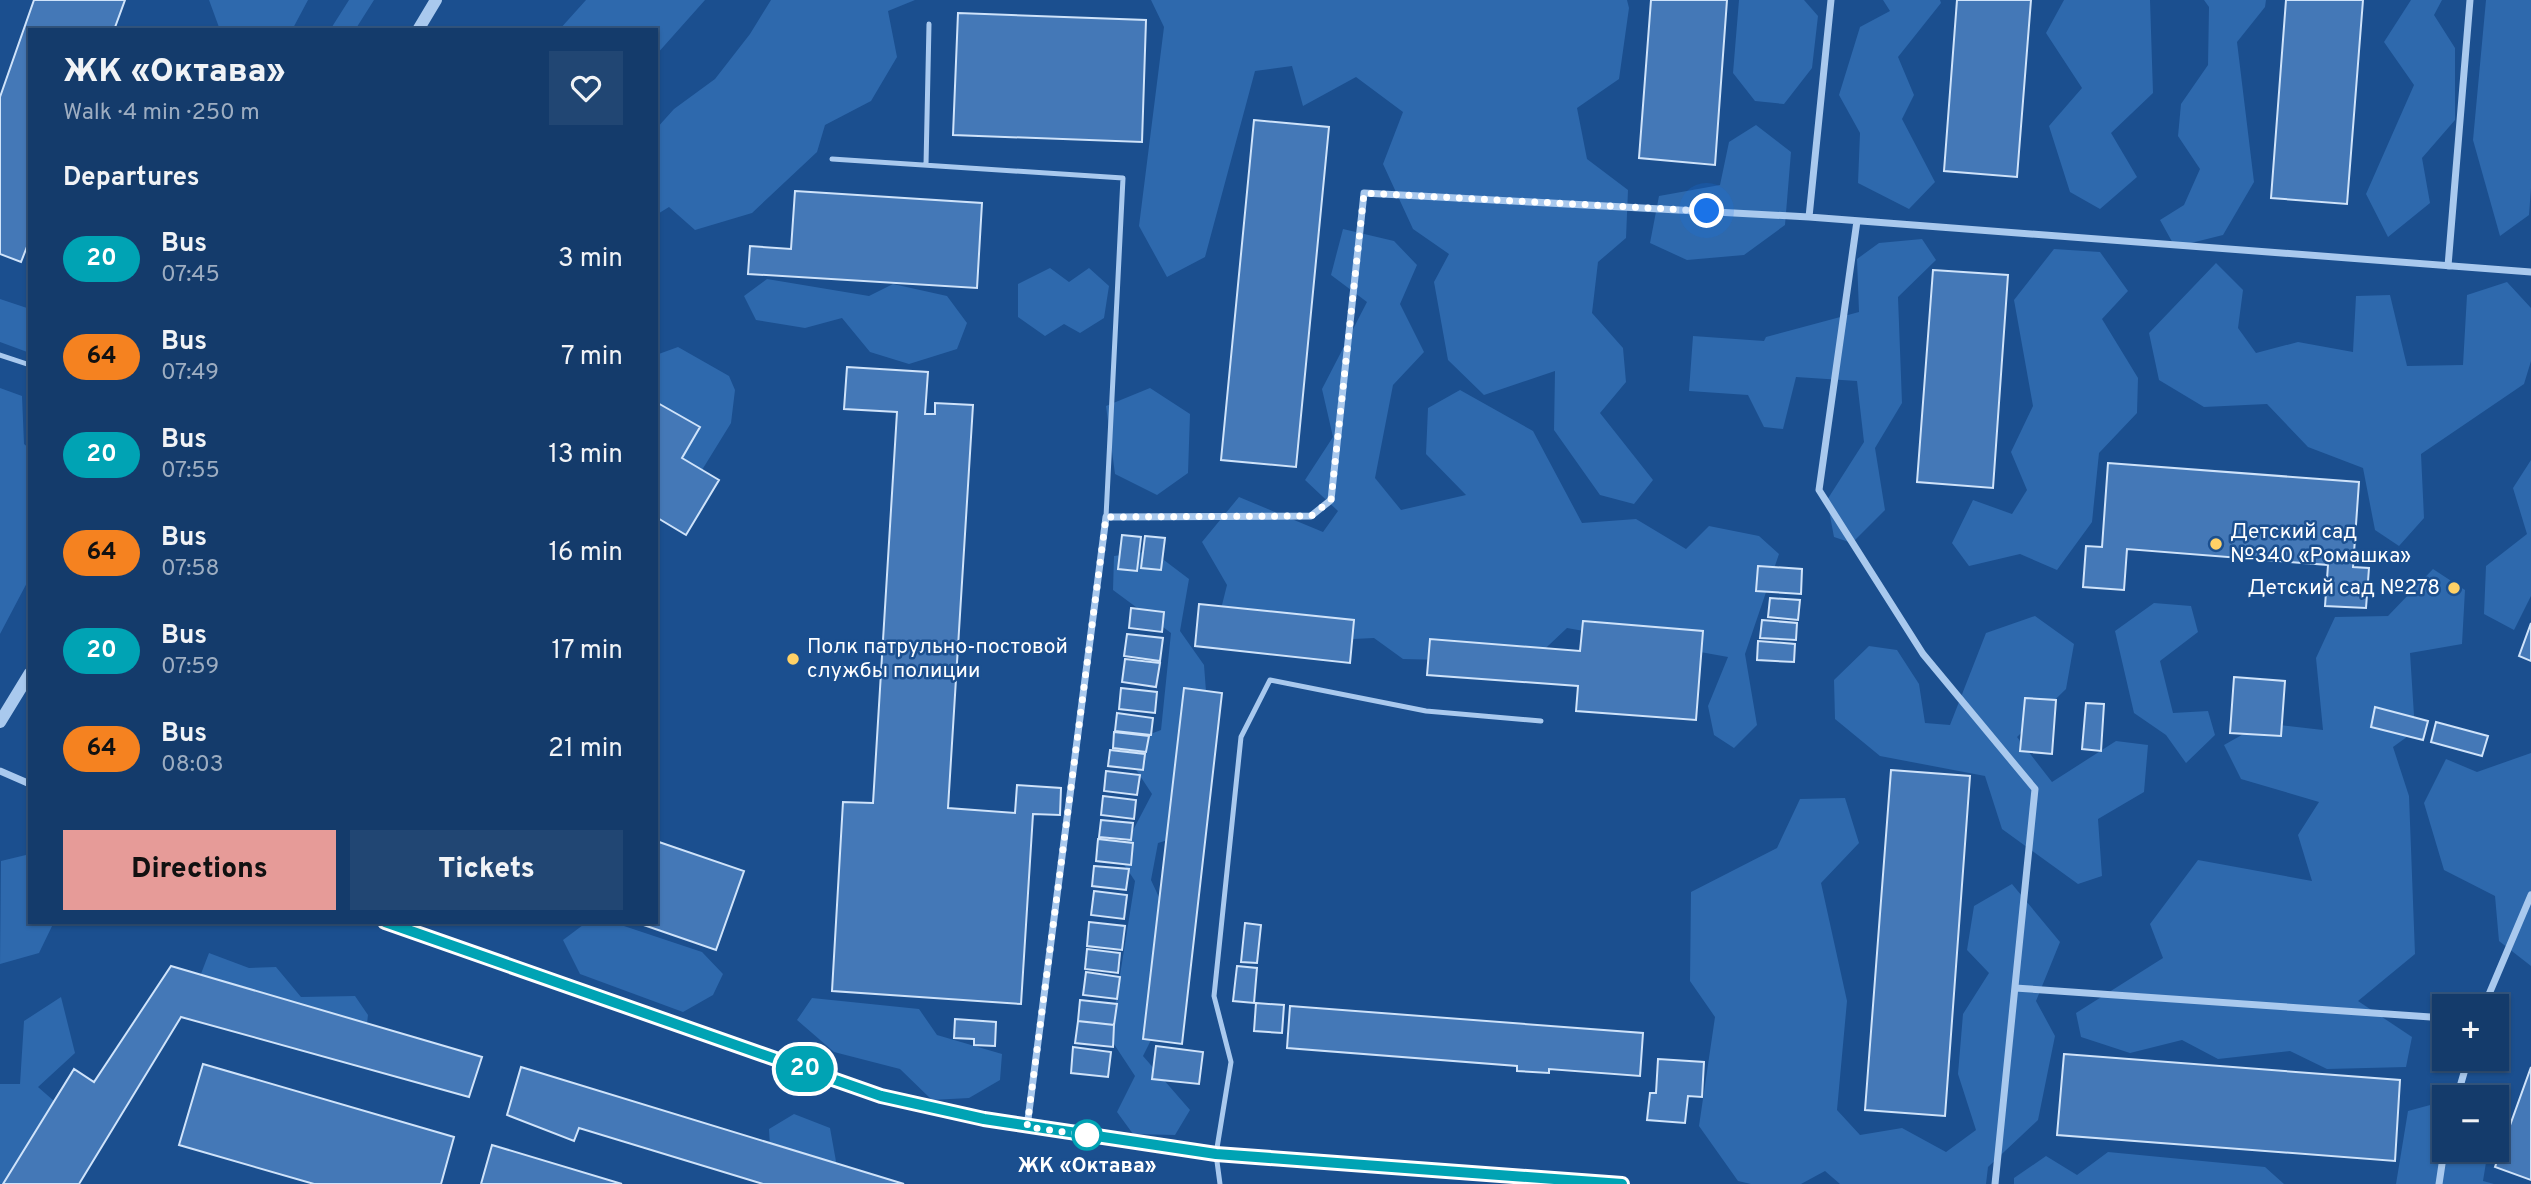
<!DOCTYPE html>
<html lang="en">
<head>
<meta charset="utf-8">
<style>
	:root { --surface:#143b6b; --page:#214673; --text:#f1f3f6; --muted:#9dadc1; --line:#33557e; --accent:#e69b98 }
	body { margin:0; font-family:Overpass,sans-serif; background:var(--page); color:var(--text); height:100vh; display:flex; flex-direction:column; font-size:26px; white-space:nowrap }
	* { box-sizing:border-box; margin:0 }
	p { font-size:23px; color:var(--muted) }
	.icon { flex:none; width:38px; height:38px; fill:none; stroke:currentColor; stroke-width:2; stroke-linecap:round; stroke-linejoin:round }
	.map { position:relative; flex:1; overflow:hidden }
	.panel { position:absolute; left:28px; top:28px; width:630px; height:896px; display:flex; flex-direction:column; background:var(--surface); border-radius:0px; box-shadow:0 2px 5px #0004,0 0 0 2px var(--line) }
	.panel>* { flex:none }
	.badge { padding:0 14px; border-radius:23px; font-size:24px; line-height:46px }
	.controls { position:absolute; left:2432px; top:994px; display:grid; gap:14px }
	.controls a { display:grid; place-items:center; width:77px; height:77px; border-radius:0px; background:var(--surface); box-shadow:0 2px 5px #0004,0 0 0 2px var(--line); font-size:35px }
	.you { position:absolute; width:35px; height:35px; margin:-18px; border:5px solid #fff; border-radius:50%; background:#1a73e8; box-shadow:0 0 0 10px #1a73e833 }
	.map>.badge { position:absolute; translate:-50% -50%; box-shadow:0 0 0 4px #fff }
	h2 { padding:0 35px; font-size:26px; line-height:63px }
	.round { display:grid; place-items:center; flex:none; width:74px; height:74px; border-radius:0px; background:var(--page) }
	.headline { display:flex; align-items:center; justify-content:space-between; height:119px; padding:0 35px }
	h1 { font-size:33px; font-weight:800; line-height:52px }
	.action { display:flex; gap:14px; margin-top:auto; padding:14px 35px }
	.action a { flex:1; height:80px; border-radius:0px; background:var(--accent); color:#111; font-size:28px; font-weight:800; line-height:80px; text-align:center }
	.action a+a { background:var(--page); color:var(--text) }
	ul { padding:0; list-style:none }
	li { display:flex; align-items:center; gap:21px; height:98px; padding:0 35px }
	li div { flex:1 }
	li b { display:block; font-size:26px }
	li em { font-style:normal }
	li .badge { min-width:77px; font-weight:700; text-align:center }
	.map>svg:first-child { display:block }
</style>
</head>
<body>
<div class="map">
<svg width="2531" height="1184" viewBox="0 0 2531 1184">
	<rect width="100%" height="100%" fill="#1b4f8f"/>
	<path fill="#2e69ad" d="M209,0H308L292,30H220Z
		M349,0H374L355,30H330Z
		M586,0H705L656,55V30H559Z
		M771,0H915L888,11L897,57L871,101L825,125L817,152L752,213L695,230L669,207L656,215V129L674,109L715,79L750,34Z
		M1151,0H1627L1629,8L1619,79L1577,108L1587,159L1628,190L1626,238L1598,262L1592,313L1623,348L1626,382L1600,413L1653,480L1634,504L1600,495L1554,430L1555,371L1484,395L1448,360L1434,282L1449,254L1413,229L1383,164L1403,112L1356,77L1303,106L1292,66L1255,71L1205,257L1167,277L1139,226L1164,27Z
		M1739,0H1804L1818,16L1812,68L1784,104L1755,101L1733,73Z
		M1883,0H1940L1941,3L1898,57L1914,95L1902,119L1935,182L1909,209L1858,183L1860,133L1839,95L1860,27L1890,11Z
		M2064,0H2150L2153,93L2111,133L2137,177L2100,209L2070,192L2049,126L2082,88L2046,33Z
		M2204,0H2266L2265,7L2237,42L2254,182L2223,235L2175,247L2160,220L2184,205L2200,169L2178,136L2181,104L2208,65L2209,7Z
		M2411,0H2442L2434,15L2455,48V120L2422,158L2430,203L2388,237L2366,194L2414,85L2384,42Z
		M2486,0H2531V188L2529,215L2500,236L2473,140Z
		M1756,125L1791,152L1785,225L1744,255L1687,260L1650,243L1659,196L1720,185L1729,142Z
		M1343,229L1394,241L1417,265L1400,304L1424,352L1393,385L1375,478L1401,510L1466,495L1426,454L1428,408L1460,390L1533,431L1582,523L1636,519L1686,549L1709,526L1759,536L1779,554L1745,654L1757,725L1734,748L1714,735L1708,706L1728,657L1567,628L1531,662L1403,659L1374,638L1246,644L1218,621L1227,585L1202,542L1239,497L1323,532L1338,511L1305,480L1333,437L1322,389L1367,302L1331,275Z
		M1922,239L1936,260L1898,297L1902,403L1875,448L1885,510L1852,543L1834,537L1827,500L1864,442L1857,381L1796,377L1783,429L1764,427L1748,395L1689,391L1693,336L1764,341L1766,337L1859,312L1857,259L1879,243Z
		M2054,249L2100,252L2128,291L2102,319L2138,378L2137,413L2099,453L2092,522L2057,570L2020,554L1969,566L1952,543L1973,500L2012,514L2027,490L2011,452L2033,406L2014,300Z
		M2216,263L2243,290L2238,328L2256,353L2298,342L2353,352L2356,296L2390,295L2407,366L2463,365L2467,295L2507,282L2531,308V361L2524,384L2421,454L2424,518L2399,546L2375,530L2363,468L2308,447L2267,404L2204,407L2159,380L2149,333Z
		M1050,268L1069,282L1089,268L1109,286L1104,318L1080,333L1064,324L1045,336L1018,317V284Z
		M767,279L869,296L893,284L947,296L967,323L957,349L909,364L870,352L842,318L805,328L756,320L744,296Z
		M0,299L30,309V353L0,342Z
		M678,347L729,376L735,390L731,423L702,470L682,458L700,427L656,402V355Z
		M0,388L22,396L24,444L30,449V577L0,634Z
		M1150,388L1190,414L1188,473L1157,495L1115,474L1106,406Z
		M2531,460V596L2514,630L2484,614L2486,566L2527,534L2513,488Z
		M1152,551L1189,579L1180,631L1204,665L1209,730L1198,831L1158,843L1151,880L1169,919L1161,1020L1143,1056L1190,1110L1175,1135L1133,1134L1117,1112L1135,1076L1110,1038L1135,881L1119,857L1152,794L1129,759L1132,741L1161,730L1171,633L1113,590L1114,556Z
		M2433,569L2465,590L2462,644L2410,653L2415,731L2393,747L2409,796L2415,954L2358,1001L2412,1037L2406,1067L2327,1069L2290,1051L2218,1059L2182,1040L2130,1053L2081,1037L2076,1013L2163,958L2150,924L2198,860L2312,881L2298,835L2319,802L2241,779L2224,745L2263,723L2323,730L2316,658L2335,617L2388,616Z
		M2154,603L2191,606L2198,632L2160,661L2173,713L2208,711L2215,735L2186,763L2166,735L2134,713L2115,631Z
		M2035,616L2074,644L2066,689L2017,737L2052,782L2116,741L2148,745L2144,792L2098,819L2102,876L2078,884L2002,829L1985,776L1880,756L1835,719L1834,680L1869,646L1897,650L1919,684L1925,723L1950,725L1986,633Z
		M2531,753V966L2499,941L2495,896L2444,870L2424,803L2446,759L2477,772Z
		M1845,798L1859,843L1821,883L1847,1001L1837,1110L1860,1135L1902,1128L1946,1152L1976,1130L1958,1074L1963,1014L1989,973L1967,950L1974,906L2012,884L2060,942L2036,1001L2055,1036L2038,1120L1988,1167L1986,1184H1840L1825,1171L1801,1184H1751L1738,1181L1699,1126L1715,1017L1690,981L1691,892L1777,848L1800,799Z
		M30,854V922H54L39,953L0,964L1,861Z
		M587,922H612L702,952L723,974L713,995L683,1012L580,974L563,940Z
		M209,953L249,968L276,967L301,997L355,996L368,1015L365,1041L194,992Z
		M61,997L75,1053L38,1087L70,1115L40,1184H0V1084H20L24,1021Z
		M812,998L919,1009L937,1035L1002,1054L1000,1080L969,1098L932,1100L900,1069L834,1052L797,1020Z
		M2445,1101V1150H2488L2483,1181L2494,1184H2396L2408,1111Z
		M794,1114L830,1128L837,1167L771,1164L769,1129Z
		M2108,1152L2265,1167L2284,1184H2014V1178L2046,1156L2077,1175Z"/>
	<path fill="#4478b7" stroke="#cfe3fa" stroke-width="2" d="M34,0H125L114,30H30V239L21,262L0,254V97Z
		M1651,0H1727L1715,165L1639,158Z
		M1957,0H2031L2017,177L1944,171Z
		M2286,0H2363L2347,204L2271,198Z
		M958,13L1146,20L1142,142L953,135Z
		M1254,120L1329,127L1296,467L1221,460Z
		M795,191L982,203L977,288L748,274L750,246L791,249Z
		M1933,270L2008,275L1993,488L1917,482Z
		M847,367L928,372L925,414H935V403L973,405L948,808L1015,813L1017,785L1061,788L1060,815L1033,814L1021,1004L832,991L843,802L873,803L897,412L844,409Z
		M656,402L700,427L682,458L719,480L686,535L656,517Z
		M2108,463L2359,482L2353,567L2369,568L2366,608L2325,606L2328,565L2127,549L2124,590L2083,587L2086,546L2102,547Z
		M1122,535L1141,537L1137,571L1118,569Z
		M1145,536L1165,538L1161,570L1141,568Z
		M1758,566L1802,569L1801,594L1756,591Z
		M1770,598L1800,600L1798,620L1768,617Z
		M1199,604L1354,620L1350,663L1195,646Z
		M1131,608L1164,612L1162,632L1129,628Z
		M1762,620L1797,623L1796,640L1760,638Z
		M1583,621L1703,631L1696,720L1576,711L1578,686L1427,675L1430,639L1580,651Z
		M2531,623V661L2519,656Z
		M1127,634L1163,638L1160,661L1124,656Z
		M1758,641L1795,644L1794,662L1757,660Z
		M1125,659L1160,663L1156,687L1122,682Z
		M2234,677L2285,681L2281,736L2230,733Z
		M1121,688L1157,692L1155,713L1119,709Z
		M1184,688L1222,693L1182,1044L1143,1039Z
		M2025,698L2056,700L2052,754L2020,751Z
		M2086,703L2104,704L2101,751L2082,749Z
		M2375,707L2428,721L2423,740L2371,727Z
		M1117,713L1153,718L1151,735L1115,731Z
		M2436,722L2488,736L2482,756L2431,742Z
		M1114,732L1149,736L1146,752L1113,748Z
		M1110,750L1145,754L1143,770L1108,766Z
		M1891,770L1970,776L1945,1116L1865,1110Z
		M1106,771L1140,775L1137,795L1104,791Z
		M1103,796L1136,800L1134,819L1101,815Z
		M1101,820L1133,823L1131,840L1099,837Z
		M1098,839L1133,843L1131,865L1096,861Z
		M656,841L744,871L716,950L635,922H656Z
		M1094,866L1129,869L1126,890L1092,886Z
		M1094,891L1127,895L1124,919L1091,915Z
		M1089,922L1125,926L1122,950L1087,946Z
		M1245,923L1261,925L1257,963L1241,962Z
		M1087,949L1120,953L1118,973L1085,969Z
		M171,966L482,1057L469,1097L181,1017L79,1184H3L74,1069L94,1082Z
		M1237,966L1257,968L1254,1003L1233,1001Z
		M1086,972L1120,977L1117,999L1083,995Z
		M1080,1000L1117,1004L1114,1025L1078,1021Z
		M1256,1003L1284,1005L1282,1033L1254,1031Z
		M1290,1006L1643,1033L1640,1076L1549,1069V1073L1517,1071V1066L1287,1048Z
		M955,1019L996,1022L995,1046L974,1045V1039L954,1038Z
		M1078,1021L1114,1025L1113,1047L1075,1043Z
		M1156,1046L1203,1052L1199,1084L1152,1079Z
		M1073,1047L1111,1052L1108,1077L1071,1073Z
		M2064,1054L2400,1080L2395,1161L2057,1135Z
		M1658,1059L1704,1062L1702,1097L1688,1096L1685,1123L1647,1120L1650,1093H1656Z
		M203,1064L454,1137L441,1184H314L179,1145Z
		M521,1067L904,1184H763L579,1128L574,1141L507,1115Z
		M2531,1067V1180L2495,1167Z
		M492,1145L622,1184H481Z"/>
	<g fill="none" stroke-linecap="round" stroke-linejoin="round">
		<path stroke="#a9c9ee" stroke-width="5" d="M832,159L1123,178L1106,517
			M926,165L929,24
			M0,355L30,365
			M1220,1184L1216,1154L1231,1062L1214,996L1241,737L1270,680L1426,711L1541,721"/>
		<path stroke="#a9c9ee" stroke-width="7" d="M1831,0L1809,217L2531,272
			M1857,221L1819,490L1923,654L2035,789L1995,1184
			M2448,266L2470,0
			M0,771L30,784
			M384,922L881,1096L984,1119L1216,1154L1621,1184
			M2015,988L2445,1018
			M2484,1006L2531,895
			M2457,1097L2468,1059
			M1027,1127L1106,517L1311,516L1331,500L1364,193L1809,217
			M2439,1184L2445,1144"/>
		<path stroke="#a9c9ee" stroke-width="12" d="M418,30L436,0
			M0,722L30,673"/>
	</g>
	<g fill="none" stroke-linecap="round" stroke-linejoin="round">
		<g stroke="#fff" stroke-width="16">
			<path id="line" d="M385,922L881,1096L984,1119L1216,1154L1622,1184"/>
		</g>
		<use href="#line" stroke="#00a3b4" stroke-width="10"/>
		<path stroke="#fff" stroke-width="7" stroke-dasharray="0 12.6" d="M1087,1135L1027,1127L1106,517L1311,516L1331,500L1364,193L1707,211"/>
	</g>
	<g fill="#ffd166" stroke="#1b4f8f" stroke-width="2.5">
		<circle cx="2216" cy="544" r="7"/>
		<circle cx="2454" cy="588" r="7"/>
		<circle cx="793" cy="659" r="7"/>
	</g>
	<circle fill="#fff" stroke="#00a3b4" stroke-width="3.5" cx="1087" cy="1135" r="14"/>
	<g text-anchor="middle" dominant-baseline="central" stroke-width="5" stroke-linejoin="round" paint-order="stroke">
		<g font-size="21" fill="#fff" stroke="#1b4f8f" text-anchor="start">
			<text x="2230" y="532">Детский сад<tspan x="2230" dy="24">№340 «Ромашка»</tspan></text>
			<text x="2440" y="588" text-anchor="end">Детский сад №278</text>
			<text x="807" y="647">Полк патрульно-постовой<tspan x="807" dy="24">службы полиции</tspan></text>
		</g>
		<g font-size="21" font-weight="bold" fill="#fff" stroke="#1b4f8f">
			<text x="1087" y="1166">ЖК «Октава»</text>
		</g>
	</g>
</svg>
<div class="controls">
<a>+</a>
<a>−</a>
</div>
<div class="you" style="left:1707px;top:211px"></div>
<b class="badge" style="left:805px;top:1069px;background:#00a3b4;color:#fff">20</b>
<section class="panel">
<div class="headline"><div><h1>ЖК «Октава»</h1><p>Walk · 4 min · 250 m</p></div><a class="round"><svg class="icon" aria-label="heart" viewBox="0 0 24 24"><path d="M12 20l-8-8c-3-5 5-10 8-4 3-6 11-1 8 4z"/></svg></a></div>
<h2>Departures</h2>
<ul>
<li><span class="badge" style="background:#00a3b4;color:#fff">20</span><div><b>Bus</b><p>07:45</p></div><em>3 min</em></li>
<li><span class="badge" style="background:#f58220;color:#111">64</span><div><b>Bus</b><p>07:49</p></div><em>7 min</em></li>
<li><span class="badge" style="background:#00a3b4;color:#fff">20</span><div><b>Bus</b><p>07:55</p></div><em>13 min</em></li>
<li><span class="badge" style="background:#f58220;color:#111">64</span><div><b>Bus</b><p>07:58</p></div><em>16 min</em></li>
<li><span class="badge" style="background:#00a3b4;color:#fff">20</span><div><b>Bus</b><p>07:59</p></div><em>17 min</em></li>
<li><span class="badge" style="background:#f58220;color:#111">64</span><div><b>Bus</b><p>08:03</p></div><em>21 min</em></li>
</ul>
<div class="action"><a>Directions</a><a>Tickets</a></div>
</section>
</div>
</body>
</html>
